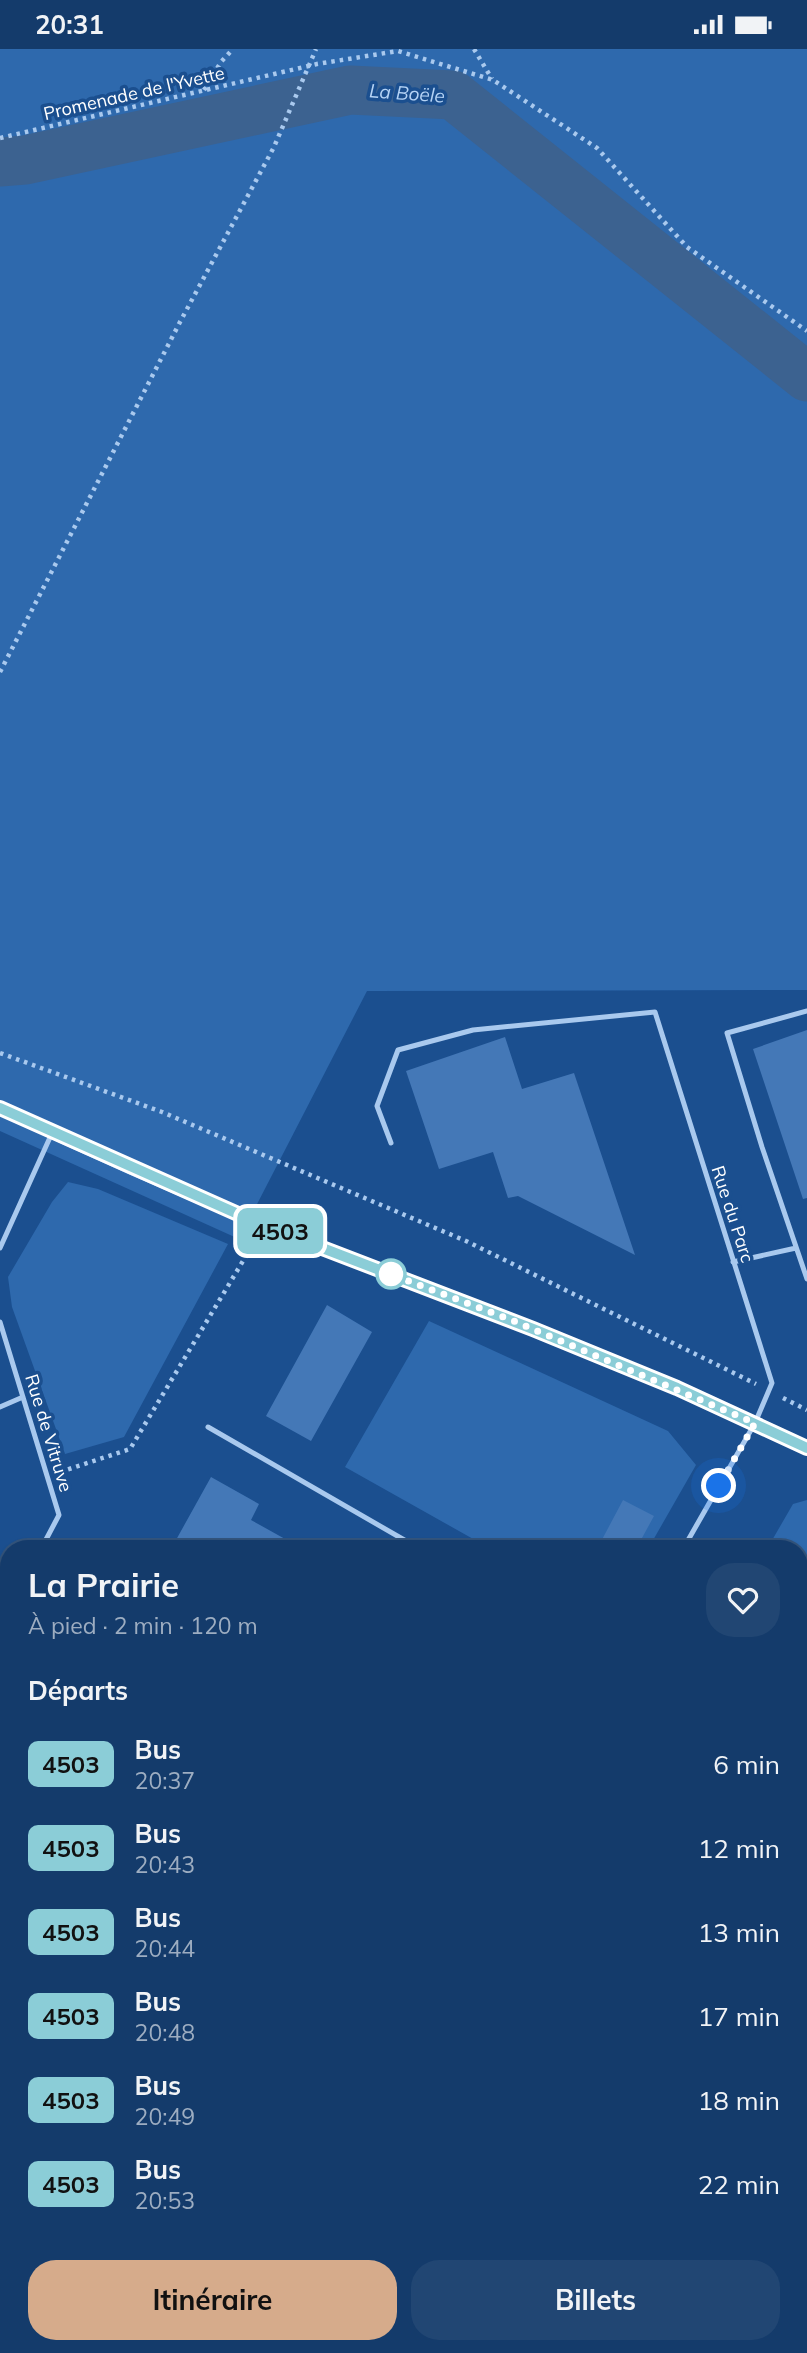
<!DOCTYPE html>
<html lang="fr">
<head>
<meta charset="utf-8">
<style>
	:root { --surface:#143b6b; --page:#214673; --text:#f1f3f6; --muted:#9dadc1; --line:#33557e; --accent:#d6ab8b }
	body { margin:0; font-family:Mulish,sans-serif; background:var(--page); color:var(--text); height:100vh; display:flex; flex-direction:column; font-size:26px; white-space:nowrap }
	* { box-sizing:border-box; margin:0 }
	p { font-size:23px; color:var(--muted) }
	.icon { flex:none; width:38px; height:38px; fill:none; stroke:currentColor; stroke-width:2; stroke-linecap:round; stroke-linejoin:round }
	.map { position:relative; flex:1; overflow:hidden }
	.details { position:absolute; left:0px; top:1491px; width:808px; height:814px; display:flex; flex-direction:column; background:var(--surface); border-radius:28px 28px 0 0; box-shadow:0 2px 5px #0004,0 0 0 2px var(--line) }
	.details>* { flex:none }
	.badge { padding:0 14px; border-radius:10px; font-size:24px; line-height:46px }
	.you { position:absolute; width:35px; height:35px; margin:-18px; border:5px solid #fff; border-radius:50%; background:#1a73e8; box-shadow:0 0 0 10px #1a73e833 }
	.map>.badge { position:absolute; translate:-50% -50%; box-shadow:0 0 0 4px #fff }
	h2 { padding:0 28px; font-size:26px; line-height:63px }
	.round { display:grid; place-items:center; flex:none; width:74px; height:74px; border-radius:28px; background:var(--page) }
	.summary { display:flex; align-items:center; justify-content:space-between; height:119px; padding:0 28px }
	h1 { font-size:33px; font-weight:700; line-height:52px }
	.cta { display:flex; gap:14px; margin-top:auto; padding:14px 28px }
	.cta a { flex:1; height:80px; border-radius:28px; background:var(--accent); color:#111; font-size:28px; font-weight:700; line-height:80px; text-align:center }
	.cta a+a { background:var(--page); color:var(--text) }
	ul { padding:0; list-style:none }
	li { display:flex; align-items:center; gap:21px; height:84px; padding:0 28px }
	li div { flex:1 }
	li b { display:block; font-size:26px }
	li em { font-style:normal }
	li .badge { min-width:77px; font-weight:700; text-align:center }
	.status { display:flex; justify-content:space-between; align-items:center; height:49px; padding:0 35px; background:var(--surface); direction:ltr }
	.status svg { height:19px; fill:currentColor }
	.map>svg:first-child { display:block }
</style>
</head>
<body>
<div class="status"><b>20:31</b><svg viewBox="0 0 49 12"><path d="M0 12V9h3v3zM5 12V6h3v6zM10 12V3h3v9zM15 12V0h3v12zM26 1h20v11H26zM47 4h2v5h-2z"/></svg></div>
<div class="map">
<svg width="807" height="2304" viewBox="0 0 807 2304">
	<rect width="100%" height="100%" fill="#1b4f8f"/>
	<path fill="#2e69ad" d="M0,0H807V941L367,942L239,1190L0,1082Z
		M68,1133L98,1140L228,1195L124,1388L65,1405L12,1258L8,1228L52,1153Z
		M429,1272L668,1382L696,1416L648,1500H491L345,1418Z
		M807,1451V1597L800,1593V1500H767L793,1455Z
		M807,1686V1881L800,1893V1698Z"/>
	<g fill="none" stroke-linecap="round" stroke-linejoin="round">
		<path stroke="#3c6290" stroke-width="49" d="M0,113L25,111L350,41L453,46L807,328"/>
	</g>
	<path fill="#4478b7" d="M807,981V1149L803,1150L753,1000Z
		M505,988L522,1040L574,1024L635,1206L518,1147L508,1149L493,1103L439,1120L406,1022Z
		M327,1256L372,1283L311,1392L266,1367Z
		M211,1428L259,1455L251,1471L303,1500H171Z
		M623,1451L654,1467L636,1500H597Z"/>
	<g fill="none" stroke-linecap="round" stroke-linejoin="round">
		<path stroke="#a9c9ee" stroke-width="4.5" stroke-dasharray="3.5 5" stroke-linecap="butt" d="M474,0L492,30
			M204,41L221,13L233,0
			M0,89L317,15L398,2L493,31L597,99L687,198L807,282
			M0,623L180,273L274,98L316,0
			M0,1004L162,1063L466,1192L756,1335
			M783,1349L807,1361
			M60,1423L130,1400L255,1192
			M683,2296L698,2304"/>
		<path stroke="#a9c9ee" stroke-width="5" d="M807,962L727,984L762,1098L807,1230
			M391,1094L377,1057L398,1001L473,981L655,963L772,1334L755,1374L683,1500
			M0,1199L52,1084
			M733,1213L796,1199
			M0,1273L59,1466L41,1500
			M0,1358L23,1348
			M208,1378L420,1500
			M0,1576L9,1560
			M800,1923L807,1911
			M0,1936L9,1941
			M800,2158L807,2161
			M223,2304L227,2296
			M565,2304L569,2296"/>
		<path stroke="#a9c9ee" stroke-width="12" d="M0,1059C87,1101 177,1141 267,1177C448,1250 631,1314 807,1399"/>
	</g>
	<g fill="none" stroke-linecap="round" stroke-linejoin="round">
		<g stroke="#fff" stroke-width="16">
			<path id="line" d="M0,1059L265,1177L533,1280L677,1339L807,1399"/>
		</g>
		<use href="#line" stroke="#8bcdd7" stroke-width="10"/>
		<path stroke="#fff" stroke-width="7" stroke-dasharray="0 12.6" d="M391,1225L382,1222L509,1270L755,1374L719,1437"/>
	</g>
	<circle fill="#fff" stroke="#8bcdd7" stroke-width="3.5" cx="391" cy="1225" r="14"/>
	<g text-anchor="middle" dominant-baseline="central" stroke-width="7" stroke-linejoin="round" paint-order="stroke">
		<g font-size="18" fill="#fff" stroke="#1b4f8f">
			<text transform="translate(134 44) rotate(-13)">Promenade de l'Yvette</text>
			<text transform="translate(733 1165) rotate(72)">Rue du Parc</text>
			<text transform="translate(49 1384) rotate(73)">Rue de Vitruve</text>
		</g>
		<g font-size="19" font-style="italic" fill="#b5d3f5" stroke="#1b4f8f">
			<text transform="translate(407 44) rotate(4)">La Boële</text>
		</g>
	</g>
</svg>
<div class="you" style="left:719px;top:1437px"></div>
<b class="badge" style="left:280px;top:1182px;background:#8bcdd7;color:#111">4503</b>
<section class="details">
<div class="summary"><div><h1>La Prairie</h1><p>À pied · 2 min · 120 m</p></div><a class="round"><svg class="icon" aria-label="heart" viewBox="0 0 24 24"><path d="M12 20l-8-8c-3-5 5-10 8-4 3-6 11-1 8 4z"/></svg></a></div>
<h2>Départs</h2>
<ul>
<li><span class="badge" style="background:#8bcdd7;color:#111">4503</span><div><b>Bus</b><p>20:37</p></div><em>6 min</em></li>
<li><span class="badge" style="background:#8bcdd7;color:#111">4503</span><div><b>Bus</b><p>20:43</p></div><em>12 min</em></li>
<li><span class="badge" style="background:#8bcdd7;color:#111">4503</span><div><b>Bus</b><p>20:44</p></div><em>13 min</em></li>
<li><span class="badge" style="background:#8bcdd7;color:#111">4503</span><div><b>Bus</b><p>20:48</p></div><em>17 min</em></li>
<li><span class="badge" style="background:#8bcdd7;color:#111">4503</span><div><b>Bus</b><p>20:49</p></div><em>18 min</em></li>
<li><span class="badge" style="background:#8bcdd7;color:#111">4503</span><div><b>Bus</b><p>20:53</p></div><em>22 min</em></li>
</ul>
<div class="cta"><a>Itinéraire</a><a>Billets</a></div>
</section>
</div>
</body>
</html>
